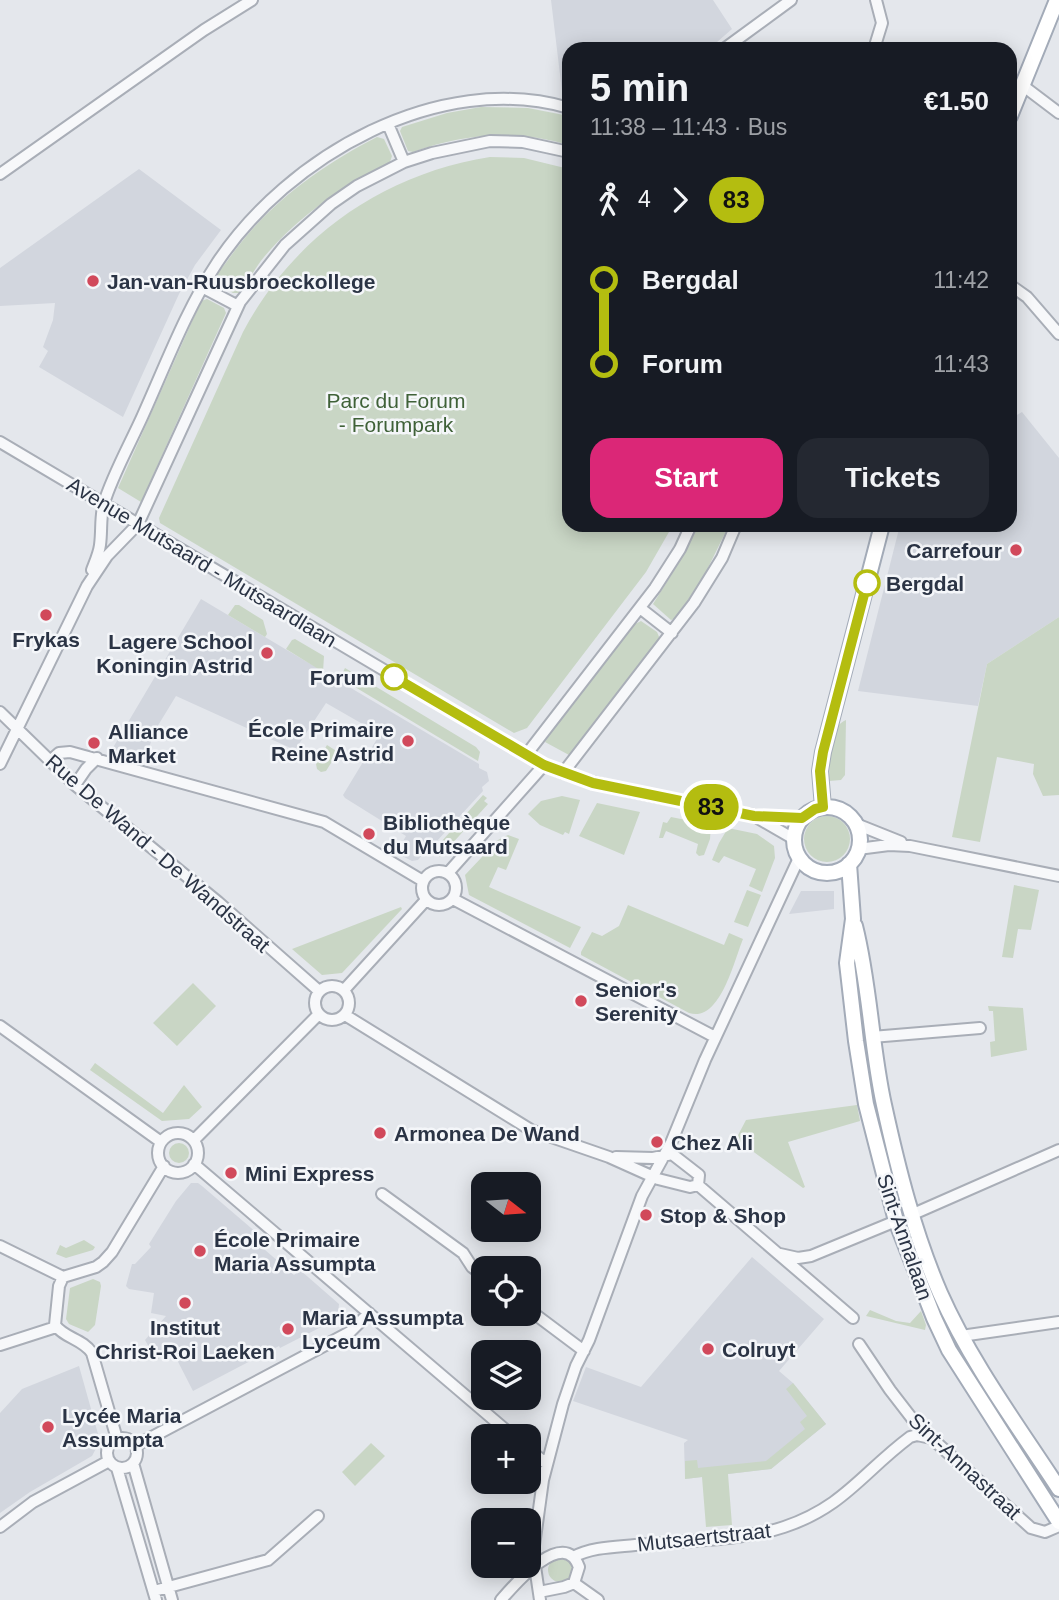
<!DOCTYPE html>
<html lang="en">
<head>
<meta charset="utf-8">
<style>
	:root { --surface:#171b24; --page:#242831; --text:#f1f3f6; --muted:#9ea1a6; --accent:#db2777 }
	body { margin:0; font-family:Helvetica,sans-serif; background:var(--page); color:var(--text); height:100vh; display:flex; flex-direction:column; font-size:26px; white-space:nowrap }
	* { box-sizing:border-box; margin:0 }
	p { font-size:23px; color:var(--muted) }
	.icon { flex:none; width:38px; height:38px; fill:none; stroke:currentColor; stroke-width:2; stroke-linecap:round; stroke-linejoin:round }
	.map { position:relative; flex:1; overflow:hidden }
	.panel { position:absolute; left:562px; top:42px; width:455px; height:490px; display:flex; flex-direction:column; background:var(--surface); border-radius:21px; box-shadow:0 4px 18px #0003 }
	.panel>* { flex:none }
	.badge { padding:0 14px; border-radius:23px; font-size:24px; line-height:46px }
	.needle { width:46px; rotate:107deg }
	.buttons { position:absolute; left:471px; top:1172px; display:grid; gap:14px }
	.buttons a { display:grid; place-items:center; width:70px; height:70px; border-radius:14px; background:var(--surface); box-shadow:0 4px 18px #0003; font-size:35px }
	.map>.badge { position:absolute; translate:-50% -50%; box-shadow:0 0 0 4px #fff }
	.legs { display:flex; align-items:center; gap:10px; height:77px; padding:0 28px; font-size:23px }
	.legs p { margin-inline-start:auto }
	.head { display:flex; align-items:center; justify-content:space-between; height:119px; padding:0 28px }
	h1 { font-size:38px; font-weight:800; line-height:52px }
	.cta { display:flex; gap:14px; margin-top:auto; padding:14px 28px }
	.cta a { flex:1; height:80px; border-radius:21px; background:var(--accent); color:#fff; font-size:28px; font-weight:800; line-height:80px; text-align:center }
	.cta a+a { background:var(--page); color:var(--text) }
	ul { padding:0 28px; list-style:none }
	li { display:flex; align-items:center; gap:24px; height:84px; font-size:26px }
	li i { display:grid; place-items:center; width:10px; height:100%; margin:0 9px; background:currentColor }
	li i::after { content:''; width:18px; height:18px; margin:-9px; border:5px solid; border-radius:50%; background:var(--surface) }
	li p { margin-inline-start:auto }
	li:first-child i { background:linear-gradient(#0000 50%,currentColor 0) }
	li:last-child i { background:linear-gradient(currentColor 50%,#0000 0) }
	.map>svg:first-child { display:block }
</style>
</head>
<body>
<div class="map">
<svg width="1059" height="1600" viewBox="0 0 1059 1600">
	<rect width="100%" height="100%" fill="#e4e7ec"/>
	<path fill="#d2d6de" d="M551,0H713L732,29L709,49H569V92L562,91Z
		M139,169L221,230L195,265L179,294L123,417L39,367L48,351L43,347L53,320L55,303L0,306V268Z
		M1022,412L1059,458V617L987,664L978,706L858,691L900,525H1010V419Z
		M201,599L479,764V768L487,772L489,781L482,787L483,791L425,854L422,855L418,860L412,861L396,853L406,836L345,798L343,795L380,734L326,703L295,750L176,696L154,732L145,761L111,751Z
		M801,891H834V909L789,914Z
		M191,1183H198L202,1186L257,1233L254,1236L259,1240L257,1243L294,1275L300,1270L339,1304L338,1314L325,1321L327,1324L280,1348L279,1346L193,1391L173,1352L156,1360L145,1340L166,1316L151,1313L154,1293L129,1289L126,1286L132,1264H135L151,1247L149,1244L176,1201Z
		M752,1257L824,1319L779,1371L793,1383L826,1424L771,1469L685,1479L684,1443L688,1440L573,1401L586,1367L641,1387Z
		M79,1366L100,1441L92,1456L30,1492L0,1513V1413L22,1389Z"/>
	<path fill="#c9d6c5" d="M481,107L528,108L569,116V145C516,129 464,134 413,152L408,151L400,131L402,127L447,113Z
		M377,137L384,139L392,156L390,162C342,186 299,216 264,257C255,268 248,282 239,293H233L216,283C215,274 223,267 228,260C266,205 319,167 377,137Z
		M490,157L524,158L569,169V525H673L646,572L527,728L514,733L160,523L159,518L243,332C294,236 383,174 490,157Z
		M207,299L224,308L226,313L141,502L118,488L198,308L201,301Z
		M699,525H729L704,576L676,618L671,620L653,604L680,561Z
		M235,605H239L263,620L267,634L265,637L228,615Z
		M1059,617V795L1043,796L1033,774L1034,764L997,757L980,842L952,837L987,664Z
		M641,621L657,632L660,639L569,755L545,742L551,732L635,624Z
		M295,639L324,656L323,672L286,649L292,640Z
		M345,668L476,747L480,752L478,761L340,678Z
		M846,720L845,775L841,780L829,781C830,764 827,727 846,720Z
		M327,745L338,752L326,771L321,772L317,769L316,764Z
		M483,795L487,798L484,801L488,804L440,857L433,851Z
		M562,796L580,800L569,834L565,832L563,835L540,825L528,814L541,801Z
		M597,803L640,812L624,855L579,836Z
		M804 839a23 23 0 1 1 46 0a23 23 0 1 1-46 0Z
		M671,817L711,825L710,839L704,855L699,856L696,853L698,844L666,831L663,838H659L663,822L667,823Z
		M728,828L757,834L774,846L775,858L762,892L749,886L756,869L724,856L719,863L712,860L719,843Z
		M508,835L519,839L506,870L498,867L489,887L581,927L570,948L469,895L465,875L498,840Z
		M1014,885L1039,890L1031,930L1018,929L1013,958L1002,957Z
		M747,890L761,895L748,927L734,922Z
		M628,905L724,945L729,933L743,939C734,961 720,1023 689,1013L581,955V952L592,932L602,936L619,926Z
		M401,907L402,909L342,973L322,975L292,949Z
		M193,983L216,1006L177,1046L153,1023Z
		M988,1006L1023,1008L1027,1050L991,1057L990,1042L995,1041L993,1011H989Z
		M95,1063L163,1113L184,1085L202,1107L189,1119L162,1121L90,1070Z
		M857,1105L860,1121L788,1142L805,1187L803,1188L736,1139L746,1120Z
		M169 1153a10 10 0 1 1 20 0a10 10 0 1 1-20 0Z
		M84,1240L95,1247L93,1250L66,1258L56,1254L60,1245L66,1248Z
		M93,1279L100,1282L101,1286L95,1325L88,1332L69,1324L66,1319L70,1288Z
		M870,1310L896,1321L910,1323L921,1311L926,1325L925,1330L866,1316Z
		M793,1383L826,1424L771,1469L728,1474L732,1525L706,1527L702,1477L685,1479V1461L697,1460L698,1468L766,1461L805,1429L800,1422L807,1416L786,1389Z
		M371,1443L385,1456L355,1486L342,1472Z
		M548 1570a12 12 0 1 1 24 0a12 12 0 1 1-24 0Z"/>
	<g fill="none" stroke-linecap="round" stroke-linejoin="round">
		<g stroke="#a9aeb7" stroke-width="14">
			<path id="minor" d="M724,49L791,0
				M874,49L882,23L876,0
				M1022,85L1059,113
				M388,124L404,162
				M0,174L204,30L252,0
				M1010,285L1027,297L1059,334
				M202,287L238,306
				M0,442L544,765C588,784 634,792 679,801C720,809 760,819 802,818
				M92,570C95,562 99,553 100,545C102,531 100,516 104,503C112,476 131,442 143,415C166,364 186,310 217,263C288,156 439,70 569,108
				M640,608L672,633
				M0,712L75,785L218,902L319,991
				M526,755L655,588L680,549L691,525
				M50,761L59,753L70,752L324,822L423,881
				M0,764L87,586L107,556L138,524L240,302L285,245L331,204L357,186L404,162L432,153L490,141L523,142L569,152
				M563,773L694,603L722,558L736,525
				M75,785L86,769L97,758
				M756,817L794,839
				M856,824L901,842
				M858,849L889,845L910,846L1059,876
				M422 888a17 17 0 1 1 34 0a17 17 0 1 1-34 0Z
				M448,873L544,765
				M453,899L715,1037
				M315 1003a17 17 0 1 1 34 0a17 17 0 1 1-34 0Z
				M344,990L426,900
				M345,1015L531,1130L609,1157L658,1179L690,1187L698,1185
				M0,1026L161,1142
				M872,1037L980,1028
				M158 1153a20 20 0 1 1 40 0a20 20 0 1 1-40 0Z
				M194,1140L319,1014
				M616,1157L653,1158L672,1154L699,1175L698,1185
				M194,1164L514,1437
				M698,1185L853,1318
				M382,1194L463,1253L472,1267L483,1275
				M911,1215L1059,1150
				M0,1246L63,1277
				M780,1254L798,1258L811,1256L896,1221
				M528,1309L584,1351
				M961,1336L1059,1322
				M859,1344L890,1390L917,1425L1031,1528L1045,1532L1059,1526
				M0,1345L56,1327
				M107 1453a15 15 0 1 1 30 0a15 15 0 1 1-30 0Z
				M117,1439L92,1353C83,1339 64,1338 55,1325L59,1286L63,1277L96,1267L103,1262L112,1252L164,1166
				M135,1446L350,1332L369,1313
				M528,1449L547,1464
				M133,1463L172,1600
				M117,1468L156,1600
				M0,1527L33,1502L109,1461
				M573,1557C592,1547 614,1547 635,1545C680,1541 743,1541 784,1527C844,1507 863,1472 910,1437L917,1435L931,1438
				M574,1583L598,1600
				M154,1591L268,1560L318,1516
				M501,1600C514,1585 564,1526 579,1567L574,1583L564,1587L539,1592
				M540,1600L533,1553L543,1480L563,1404L576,1366L589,1340L642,1196L671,1143L705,1060L799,858"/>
		</g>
		<g stroke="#a3abb8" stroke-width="18">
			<path id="major" d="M1010,116L1057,0
				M823,807L820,771L823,752L882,525
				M794 840a33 33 0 1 1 66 0a33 33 0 1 1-66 0Z
				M849,864L853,919L847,963L856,1041L866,1104L896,1221L934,1318L949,1350L1059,1522
				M855,926C870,985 871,1046 884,1105C898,1169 914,1233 940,1293C971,1363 1018,1426 1059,1489"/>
		</g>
		<use href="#minor" stroke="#f7f8fa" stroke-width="10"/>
		<use href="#major" stroke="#fff" stroke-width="14"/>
	</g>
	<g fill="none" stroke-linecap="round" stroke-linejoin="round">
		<g stroke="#fff" stroke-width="16">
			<path id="line-1" d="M394,677L544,765L593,783L754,816L802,818L815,809L823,807L820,771L823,752L867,583"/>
		</g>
		<use href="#line-1" stroke="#b4bd10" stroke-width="10"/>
	</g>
	<g fill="#d1495b" stroke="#f4f6f9" stroke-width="2.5">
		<circle cx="93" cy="281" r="7"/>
		<circle cx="1016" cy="550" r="7"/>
		<circle cx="46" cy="615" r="7"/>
		<circle cx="267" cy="653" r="7"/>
		<circle cx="408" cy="741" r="7"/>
		<circle cx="94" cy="743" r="7"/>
		<circle cx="369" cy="834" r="7"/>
		<circle cx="581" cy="1001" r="7"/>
		<circle cx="380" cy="1133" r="7"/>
		<circle cx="657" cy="1142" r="7"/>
		<circle cx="231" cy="1173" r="7"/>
		<circle cx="646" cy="1215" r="7"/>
		<circle cx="200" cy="1251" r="7"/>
		<circle cx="185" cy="1303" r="7"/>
		<circle cx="288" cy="1329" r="7"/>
		<circle cx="708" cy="1349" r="7"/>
		<circle cx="48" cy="1427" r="7"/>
	</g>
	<g fill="#fff" stroke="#b4bd10" stroke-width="3.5">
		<circle cx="867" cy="583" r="12"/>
		<circle cx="394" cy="677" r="12"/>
	</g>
	<g text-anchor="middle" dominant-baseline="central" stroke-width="5" stroke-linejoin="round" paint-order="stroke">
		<g font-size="21" font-weight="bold" fill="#2b3445" stroke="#f4f6f9" text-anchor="start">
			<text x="107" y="281">Jan-van-Ruusbroeckollege</text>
			<text x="1002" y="550" text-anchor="end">Carrefour</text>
			<text x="46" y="639" text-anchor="middle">Frykas</text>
			<text x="253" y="641" text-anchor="end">Lagere School<tspan x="253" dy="24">Koningin Astrid</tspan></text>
			<text x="394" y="729" text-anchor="end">École Primaire<tspan x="394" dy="24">Reine Astrid</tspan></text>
			<text x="108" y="731">Alliance<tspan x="108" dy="24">Market</tspan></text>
			<text x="383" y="822">Bibliothèque<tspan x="383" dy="24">du Mutsaard</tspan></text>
			<text x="595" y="989">Senior's<tspan x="595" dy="24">Serenity</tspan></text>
			<text x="394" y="1133">Armonea De Wand</text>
			<text x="671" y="1142">Chez Ali</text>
			<text x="245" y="1173">Mini Express</text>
			<text x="660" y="1215">Stop &amp; Shop</text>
			<text x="214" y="1239">École Primaire<tspan x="214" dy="24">Maria Assumpta</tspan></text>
			<text x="302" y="1317">Maria Assumpta<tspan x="302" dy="24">Lyceum</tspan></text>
			<text x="185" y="1327" text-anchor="middle">Institut<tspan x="185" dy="24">Christ-Roi Laeken</tspan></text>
			<text x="722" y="1349">Colruyt</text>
			<text x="62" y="1415">Lycée Maria<tspan x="62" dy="24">Assumpta</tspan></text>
		</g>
		<g font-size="21" fill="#3f6138" stroke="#f4f6f9">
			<text x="396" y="400">Parc du Forum<tspan x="396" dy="24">- Forumpark</tspan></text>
		</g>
		<g font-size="21" fill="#2b3445" stroke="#f4f6f9">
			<text transform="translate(202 562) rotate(31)">Avenue Mutsaard - Mutsaardlaan</text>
			<text transform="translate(158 853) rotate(41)">Rue De Wand - De Wandstraat</text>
			<text transform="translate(905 1237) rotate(71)">Sint-Annalaan</text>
			<text transform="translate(965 1466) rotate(43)">Sint-Annastraat</text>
			<text transform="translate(704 1537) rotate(-6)">Mutsaertstraat</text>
		</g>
		<g font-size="21" font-weight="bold" fill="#2b3445" stroke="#f4f6f9" text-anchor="start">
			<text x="886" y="583">Bergdal</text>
			<text x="375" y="677" text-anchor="end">Forum</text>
		</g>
	</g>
</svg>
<div class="buttons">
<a><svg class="needle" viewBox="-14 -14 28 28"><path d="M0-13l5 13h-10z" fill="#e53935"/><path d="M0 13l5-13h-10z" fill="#9ea1a6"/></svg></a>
<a><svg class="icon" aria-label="locate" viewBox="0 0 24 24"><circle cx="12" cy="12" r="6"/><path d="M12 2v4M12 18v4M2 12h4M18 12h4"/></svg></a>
<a><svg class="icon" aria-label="layers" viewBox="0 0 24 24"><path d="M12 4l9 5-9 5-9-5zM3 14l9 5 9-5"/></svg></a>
<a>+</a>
<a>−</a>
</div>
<b class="badge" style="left:711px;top:807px;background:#b4bd10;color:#111">83</b>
<section class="panel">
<div class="head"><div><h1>5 min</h1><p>11:38 – 11:43 · Bus</p></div><b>€1.50</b></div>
<div class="legs"><svg class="icon" aria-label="walk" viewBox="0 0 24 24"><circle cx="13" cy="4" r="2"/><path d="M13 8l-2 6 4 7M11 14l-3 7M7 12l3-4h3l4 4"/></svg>4<svg class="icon" aria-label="forward" viewBox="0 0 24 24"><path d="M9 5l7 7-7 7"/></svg><b class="badge" style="background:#b4bd10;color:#111">83</b></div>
<ul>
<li><i style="color:#b4bd10"></i><b>Bergdal</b><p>11:42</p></li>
<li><i style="color:#b4bd10"></i><b>Forum</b><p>11:43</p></li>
</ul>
<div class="cta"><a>Start</a><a>Tickets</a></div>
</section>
</div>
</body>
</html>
